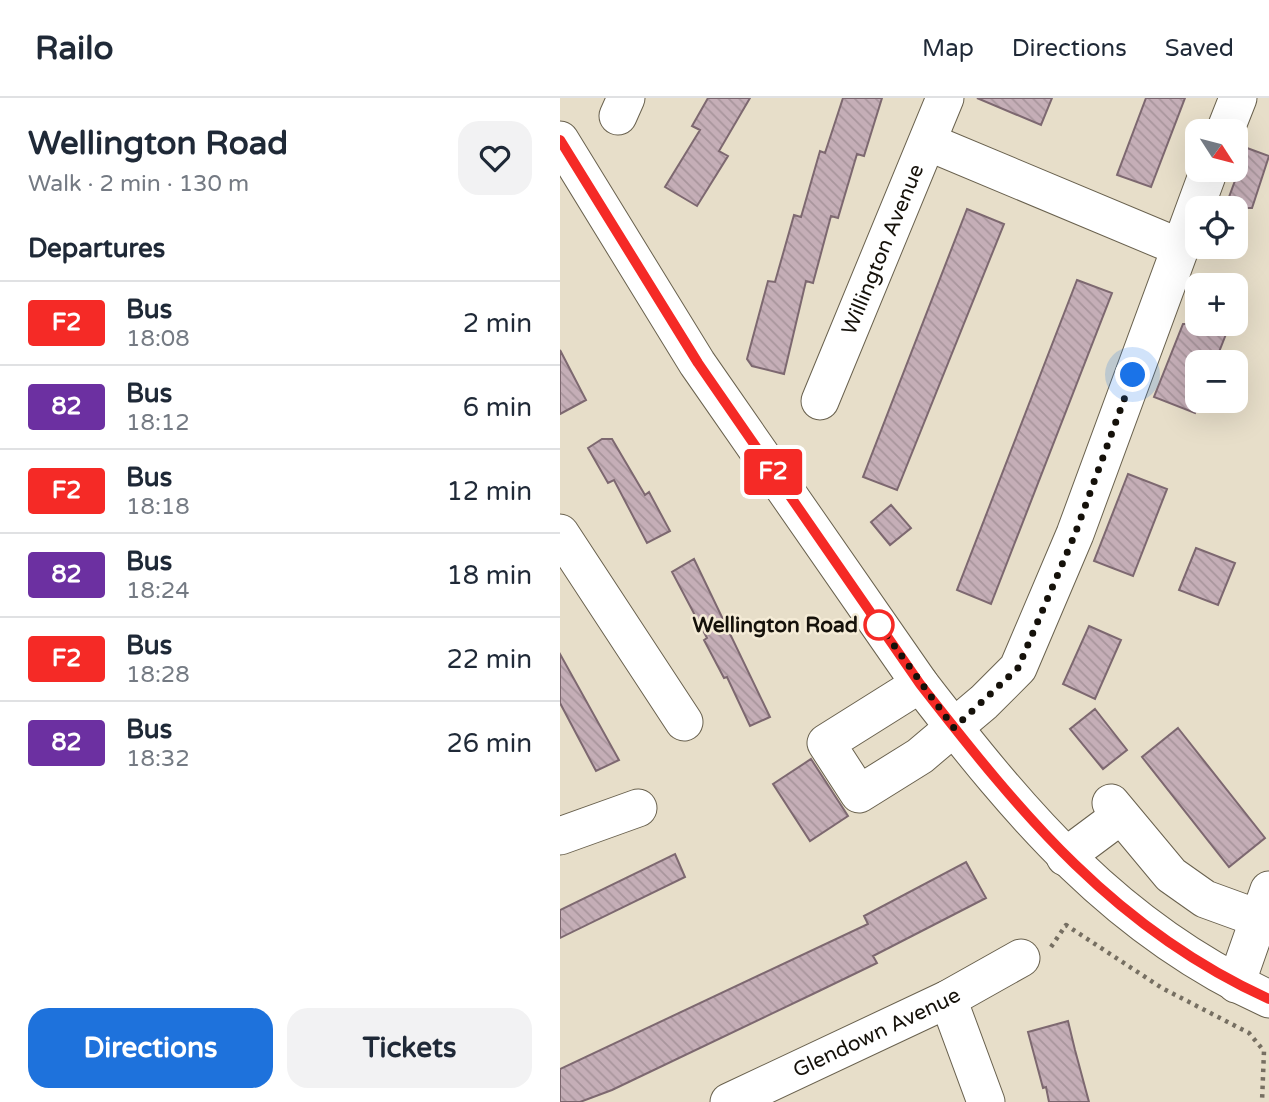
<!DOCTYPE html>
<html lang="en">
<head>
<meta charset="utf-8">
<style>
	:root { --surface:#fff; --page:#f2f2f3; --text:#1f2937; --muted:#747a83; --line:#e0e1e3; --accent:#1e72dc }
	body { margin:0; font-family:"Varela Round",sans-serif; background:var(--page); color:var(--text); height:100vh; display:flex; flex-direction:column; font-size:26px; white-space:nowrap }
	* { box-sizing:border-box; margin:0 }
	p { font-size:23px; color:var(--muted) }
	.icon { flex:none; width:38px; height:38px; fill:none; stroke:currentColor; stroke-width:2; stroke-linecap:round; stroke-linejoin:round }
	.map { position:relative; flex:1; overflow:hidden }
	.details { display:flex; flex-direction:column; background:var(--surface); width:560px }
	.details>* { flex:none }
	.badge { padding:0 14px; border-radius:5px; font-size:24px; line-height:46px }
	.needle { width:46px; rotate:126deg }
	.controls { position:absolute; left:625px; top:21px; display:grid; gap:14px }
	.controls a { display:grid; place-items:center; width:63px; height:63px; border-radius:14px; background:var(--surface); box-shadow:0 7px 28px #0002; font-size:35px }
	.you { position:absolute; width:35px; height:35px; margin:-18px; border:5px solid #fff; border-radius:50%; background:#1a73e8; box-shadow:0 0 0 10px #1a73e833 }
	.map>.badge { position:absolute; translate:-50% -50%; box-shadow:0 0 0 4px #fff }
	h2 { padding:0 28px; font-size:26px; line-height:63px }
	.round { display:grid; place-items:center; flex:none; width:74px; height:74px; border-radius:21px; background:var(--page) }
	.headline { display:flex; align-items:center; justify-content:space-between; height:119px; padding:0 28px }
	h1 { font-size:33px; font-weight:700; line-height:52px }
	.primary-button { display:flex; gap:14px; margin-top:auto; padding:14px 28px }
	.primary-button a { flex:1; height:80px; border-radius:21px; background:var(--accent); color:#fff; font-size:28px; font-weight:700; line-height:80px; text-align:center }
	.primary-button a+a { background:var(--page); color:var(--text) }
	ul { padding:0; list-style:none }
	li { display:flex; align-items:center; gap:21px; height:84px; padding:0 28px; border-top:2px solid var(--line) }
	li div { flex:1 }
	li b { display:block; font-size:26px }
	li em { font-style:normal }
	li .badge { min-width:77px; font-weight:700; text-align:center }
	header { display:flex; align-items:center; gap:42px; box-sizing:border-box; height:98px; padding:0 35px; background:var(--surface); border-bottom:2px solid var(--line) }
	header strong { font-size:33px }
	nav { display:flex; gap:38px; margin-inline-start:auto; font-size:24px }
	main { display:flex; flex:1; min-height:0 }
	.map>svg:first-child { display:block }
</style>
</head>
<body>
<header>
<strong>Railo</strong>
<nav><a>Map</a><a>Directions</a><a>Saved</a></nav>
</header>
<main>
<section class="details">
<div class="headline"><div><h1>Wellington Road</h1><p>Walk · 2 min · 130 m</p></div><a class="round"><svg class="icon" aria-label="heart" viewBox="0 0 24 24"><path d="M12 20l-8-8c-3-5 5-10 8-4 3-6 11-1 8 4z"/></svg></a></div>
<h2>Departures</h2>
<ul>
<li><span class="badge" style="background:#f52a26;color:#fff">F2</span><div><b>Bus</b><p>18:08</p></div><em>2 min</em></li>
<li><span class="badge" style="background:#6c30a1;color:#fff">82</span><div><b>Bus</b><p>18:12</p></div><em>6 min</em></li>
<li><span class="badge" style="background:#f52a26;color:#fff">F2</span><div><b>Bus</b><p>18:18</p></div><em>12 min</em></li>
<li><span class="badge" style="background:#6c30a1;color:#fff">82</span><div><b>Bus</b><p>18:24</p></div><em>18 min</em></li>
<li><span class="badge" style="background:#f52a26;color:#fff">F2</span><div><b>Bus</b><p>18:28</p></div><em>22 min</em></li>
<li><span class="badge" style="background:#6c30a1;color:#fff">82</span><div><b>Bus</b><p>18:32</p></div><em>26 min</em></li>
</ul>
<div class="primary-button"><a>Directions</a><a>Tickets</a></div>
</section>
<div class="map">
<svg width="709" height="1004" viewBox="0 0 709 1004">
	<defs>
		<pattern id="building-back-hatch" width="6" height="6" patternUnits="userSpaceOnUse" patternTransform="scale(1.75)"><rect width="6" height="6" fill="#c5aeb7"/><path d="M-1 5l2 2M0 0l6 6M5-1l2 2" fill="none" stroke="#a8959c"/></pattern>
	</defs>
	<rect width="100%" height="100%" fill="#e7dec9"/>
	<path fill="url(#building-back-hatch)" stroke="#7d6870" stroke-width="2" d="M148,0H190L159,53L168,58L137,108L105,89L140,32L132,28Z
		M283,0H322L304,58L297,56L278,120L271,118L253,185L246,183L224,276L192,268L187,261L208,183L215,184L234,117L241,119L260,53L265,55Z
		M417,0H492L481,27Z
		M586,0H625L591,89L557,77Z
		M687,50L709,58L695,101L692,110H665Z
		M407,111L444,126L337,392L303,379Z
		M517,182L552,195L431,506L397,492Z
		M623,226H670L655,264H637V303H640L635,315L594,299Z
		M0,252L26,302L0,316Z
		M42,341H52L85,397L89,394L110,433L87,445L54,382L48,385L28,350Z
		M568,376L607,391L573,478L534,463Z
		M331,407L351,430L330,447L311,424Z
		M636,450L675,465L658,507L619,492Z
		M134,461L210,619L190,628L167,579L164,580L144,542L147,540L112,474Z
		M529,528L561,542L535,601L503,586Z
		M0,556L59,662L36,673L0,605Z
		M535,611L567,652L543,671L510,631Z
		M618,630L705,740L669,769L582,659Z
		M251,661L288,718L250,743L213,686Z
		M115,756L125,779L0,840V812Z
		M406,764L426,800L313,858L317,865L257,894L52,992L20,1004H0V971L308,826L304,818Z
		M508,923L515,952L529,1004H489L486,989L483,990L468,934Z"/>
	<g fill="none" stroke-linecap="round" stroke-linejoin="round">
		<g stroke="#69614e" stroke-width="39">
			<g id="minor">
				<path d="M58,18L66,0"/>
				<path d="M665,33L678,0"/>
				<path d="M0,42L137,265L360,586C461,717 556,831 709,901"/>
				<path d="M368,44L619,149"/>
				<path id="s1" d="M260,303L385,0"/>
				<path d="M0,435L124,624"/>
				<path d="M360,586L266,645L299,696L360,658L424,604L458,570L515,436L649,72"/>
				<path d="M551,705L611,777L645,801L700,821"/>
				<path d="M0,738L78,710"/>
				<path d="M505,759L560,718"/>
				<path d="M676,886L709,792"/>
				<path d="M388,901L426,1004"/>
				<path id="s2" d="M169,1004L388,901L461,860"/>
			</g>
		</g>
		<path stroke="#766f62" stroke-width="4.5" stroke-dasharray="3.5 5" stroke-linecap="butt" d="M491,849L506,827L602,890L689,935L704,953L702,1004"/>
		<use href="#minor" stroke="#fff" stroke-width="37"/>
	</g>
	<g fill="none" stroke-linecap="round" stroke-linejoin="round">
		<g stroke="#fff" stroke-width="16">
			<path id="line" d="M0,42L138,265L360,586C462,717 555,831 709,901"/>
		</g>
		<use href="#line" stroke="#f52a26" stroke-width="10"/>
		<path stroke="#15110a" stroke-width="7" stroke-dasharray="0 12.6" d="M319,527L312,517L394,630L458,570L515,436L573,277"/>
	</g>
	<circle fill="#fff" stroke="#f52a26" stroke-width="3.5" cx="319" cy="527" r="14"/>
	<g text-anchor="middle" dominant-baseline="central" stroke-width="5" stroke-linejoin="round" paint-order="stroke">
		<g font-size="21" fill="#15110a" stroke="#f4ebd6">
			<text stroke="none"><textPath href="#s1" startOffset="164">Willington Avenue</textPath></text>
			<text stroke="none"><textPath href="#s2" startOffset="163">Glendown Avenue</textPath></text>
		</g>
		<g font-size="21" font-weight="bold" fill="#15110a" stroke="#f4ebd6" text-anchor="end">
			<text x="298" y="527">Wellington Road</text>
		</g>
	</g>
</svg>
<div class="controls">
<a><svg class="needle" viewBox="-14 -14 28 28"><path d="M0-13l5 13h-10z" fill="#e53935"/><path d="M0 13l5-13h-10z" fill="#747a83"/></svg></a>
<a><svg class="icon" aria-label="locate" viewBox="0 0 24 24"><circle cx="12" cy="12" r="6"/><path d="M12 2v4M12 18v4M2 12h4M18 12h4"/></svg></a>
<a>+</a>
<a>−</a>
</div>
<div class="you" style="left:573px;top:277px"></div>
<b class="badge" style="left:213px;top:374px;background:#f52a26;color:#fff">F2</b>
</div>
</main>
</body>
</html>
